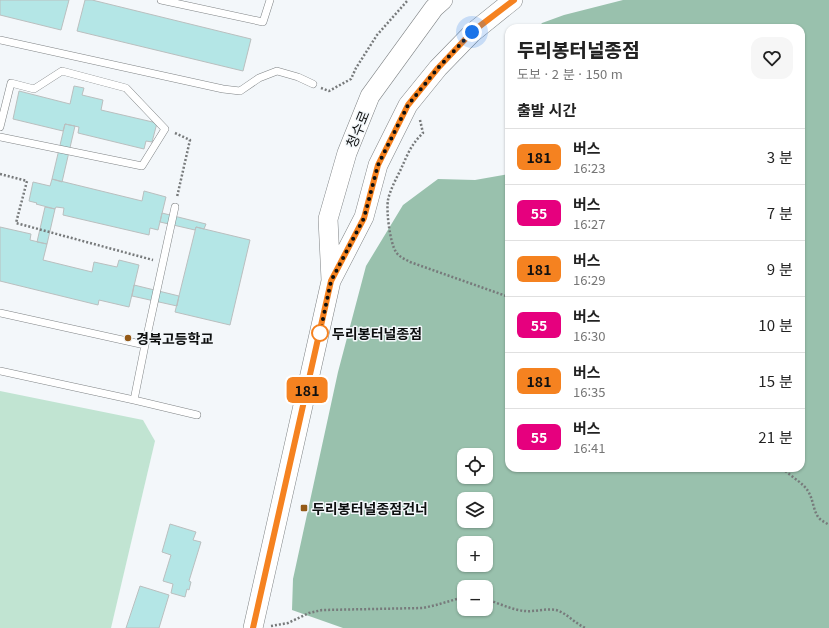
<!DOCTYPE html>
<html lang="ko">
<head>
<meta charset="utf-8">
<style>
	:root { --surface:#fff; --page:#f6f6f6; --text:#222; --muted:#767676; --line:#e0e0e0 }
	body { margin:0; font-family:Georgia,"Noto Sans KR",serif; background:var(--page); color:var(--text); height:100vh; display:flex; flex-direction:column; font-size:15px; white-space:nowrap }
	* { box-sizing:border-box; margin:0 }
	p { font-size:13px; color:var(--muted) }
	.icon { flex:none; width:22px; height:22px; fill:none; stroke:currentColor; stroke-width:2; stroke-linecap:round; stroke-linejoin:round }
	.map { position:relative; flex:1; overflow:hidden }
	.details { position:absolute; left:505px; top:24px; width:300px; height:448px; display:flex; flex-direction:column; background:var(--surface); border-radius:12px; box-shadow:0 1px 3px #0004 }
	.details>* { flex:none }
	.badge { padding:0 8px; border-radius:6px; font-size:14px; line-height:26px }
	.controls { position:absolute; left:457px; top:448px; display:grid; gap:8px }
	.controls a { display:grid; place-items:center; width:36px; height:36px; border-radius:8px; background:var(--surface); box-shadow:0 1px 3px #0004; font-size:20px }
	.you { position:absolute; width:20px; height:20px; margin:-10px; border:3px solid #fff; border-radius:50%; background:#1a73e8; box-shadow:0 0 0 6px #1a73e833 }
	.map>.badge { position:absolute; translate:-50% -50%; box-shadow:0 0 0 2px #fff }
	h2 { padding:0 12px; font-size:15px; line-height:36px }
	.round { display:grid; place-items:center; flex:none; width:42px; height:42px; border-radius:12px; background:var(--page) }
	.overview { display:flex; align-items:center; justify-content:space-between; height:68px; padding:0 12px }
	h1 { font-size:19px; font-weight:800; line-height:30px }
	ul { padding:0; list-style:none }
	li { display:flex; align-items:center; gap:12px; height:56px; padding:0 12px; border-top:1px solid var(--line) }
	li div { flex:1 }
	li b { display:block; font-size:15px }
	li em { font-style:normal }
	li .badge { min-width:44px; font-weight:700; text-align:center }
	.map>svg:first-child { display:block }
</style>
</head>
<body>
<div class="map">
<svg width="829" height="628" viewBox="0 0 829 628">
	<rect width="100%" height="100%" fill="#f3f7fa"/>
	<path fill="#c1e4d2" d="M0,391L143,420L155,441L111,628H0Z"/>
	<path fill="#99c1ad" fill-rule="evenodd" d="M623,0H829V628H343L292,610L293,579L338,372L366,266L403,205L438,179L475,180L509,174V468H801V28H538L542,23L564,15ZM464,455H486V477H464ZM464,499H486V521H464ZM464,543H486V565H464ZM464,587H486V609H464Z"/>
	<path fill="#b4e6e6" stroke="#babfbf" d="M0,0H69L61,30L0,15Z
		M85,0H92L251,39L243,71L77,31Z
		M74,86L84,88L82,95L103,100L101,110L157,123L152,142L146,141L144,149L78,133L79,127L65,124L63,131L13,119L19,91L70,104Z
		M65,124L75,126L62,182L52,179Z
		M52,179L142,201L144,191L166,197L158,230L150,228L149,235L63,215L64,208L56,207L55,209L36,204L37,203L29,201L33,182L50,186Z
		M45,207L55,209L47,244L37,242Z
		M162,213L206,224L204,229L196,227L195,230L160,222Z
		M0,227L31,234L30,240L47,244L43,260L92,272L94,262L117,267L119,260L139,265L129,307L99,300L98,305L0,281Z
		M196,227L250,240L230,325L175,312Z
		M134,285L179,296L177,306L132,296Z
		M170,524L196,532L193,540L201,542L189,581L191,582L189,590L187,589L185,597L171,593L173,584L163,581L171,555L162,552Z
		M140,586L169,595L159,628H126Z"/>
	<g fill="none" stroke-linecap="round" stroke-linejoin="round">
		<g stroke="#7f8385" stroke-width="8">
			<path id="lane" d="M161,0L263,22L270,0
				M0,40L223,89L240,91L259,78L277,71L298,77L313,84
				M0,127L11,83L34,89L62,71L126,88L165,129L142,166L0,137
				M0,313L145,345
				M0,371L134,400L197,415
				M134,400L145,345L175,207"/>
		</g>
		<g stroke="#7f8385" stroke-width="20">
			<path id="secondary" d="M331,280L328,219L347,153L370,96L434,8L443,0
				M253,628L331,281L364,217L378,165L408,105L438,68L472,33L513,0"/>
		</g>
		<path stroke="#777a7b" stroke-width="2.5" stroke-dasharray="2 2" stroke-linecap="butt" d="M321,88L329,91L351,79L356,68L377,35L408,0
			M420,120L423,133C420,136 417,139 415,142C409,150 405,160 401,169C396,179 390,190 388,200C386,211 390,243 396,252C399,257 405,259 410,262L509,297
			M175,133L190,140L177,197
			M0,174L27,181L16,223L153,260
			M783,468L784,470C792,477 803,483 808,491C813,499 813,508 817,515C819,520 825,522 829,525
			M486,599C498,603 512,610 525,611C535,612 546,608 556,610C567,613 575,624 586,628
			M271,626L288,623L309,613L322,610L423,608L436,605L464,597"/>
		<use href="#lane" stroke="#fff" stroke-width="7"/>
		<use href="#secondary" stroke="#fff" stroke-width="19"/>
	</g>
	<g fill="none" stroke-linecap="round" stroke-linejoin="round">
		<g stroke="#fff" stroke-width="9">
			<path id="line" d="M253,628L331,281L364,218L378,165L408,105L438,68L472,32L514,0"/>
		</g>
		<use href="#line" stroke="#f58220" stroke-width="6"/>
		<path stroke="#0d0f0f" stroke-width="4" stroke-dasharray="0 7.2" d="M320,333L331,281L364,218L378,165L408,105L438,68L472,32"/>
	</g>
	<circle fill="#fff" stroke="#f58220" stroke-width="2" cx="320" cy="333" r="8"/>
	<g fill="#945a17" stroke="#f3f7fa" stroke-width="1.5">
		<circle cx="128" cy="338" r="4"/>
		<rect x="300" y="504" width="8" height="8" rx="2"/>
	</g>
	<g text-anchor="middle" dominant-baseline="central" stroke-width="3" stroke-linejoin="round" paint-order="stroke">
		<g font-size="14" fill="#0d0f0f" stroke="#f3f7fa">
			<text transform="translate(357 129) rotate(-68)">청수로</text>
		</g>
		<g font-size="14" font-weight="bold" fill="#0d0f0f" stroke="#f3f7fa" text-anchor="start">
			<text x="332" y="333">두리봉터널종점</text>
		</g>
		<g font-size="14" font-weight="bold" fill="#0d0f0f" stroke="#f3f7fa" text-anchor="start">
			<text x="136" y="338">경북고등학교</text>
			<text x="312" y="508">두리봉터널종점건너</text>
		</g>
	</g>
</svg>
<div class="controls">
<a><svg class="icon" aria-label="locate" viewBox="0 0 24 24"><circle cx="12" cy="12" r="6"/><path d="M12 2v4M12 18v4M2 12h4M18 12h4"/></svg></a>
<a><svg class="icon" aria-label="layers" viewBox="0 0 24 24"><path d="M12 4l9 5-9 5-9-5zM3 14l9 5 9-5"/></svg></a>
<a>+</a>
<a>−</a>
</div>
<div class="you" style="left:472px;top:32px"></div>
<b class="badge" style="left:307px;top:390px;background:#f58220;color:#111">181</b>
<section class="details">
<div class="overview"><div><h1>두리봉터널종점</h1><p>도보 · 2 분 · 150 m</p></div><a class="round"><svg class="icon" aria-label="heart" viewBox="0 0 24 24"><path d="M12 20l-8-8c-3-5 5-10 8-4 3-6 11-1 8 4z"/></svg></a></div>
<h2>출발 시간</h2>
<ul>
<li><span class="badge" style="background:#f58220;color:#111">181</span><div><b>버스</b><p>16:23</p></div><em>3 분</em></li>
<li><span class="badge" style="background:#e6007e;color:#fff">55</span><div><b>버스</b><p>16:27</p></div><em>7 분</em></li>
<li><span class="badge" style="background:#f58220;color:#111">181</span><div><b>버스</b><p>16:29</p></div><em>9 분</em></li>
<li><span class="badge" style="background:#e6007e;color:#fff">55</span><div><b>버스</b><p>16:30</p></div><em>10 분</em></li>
<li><span class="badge" style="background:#f58220;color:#111">181</span><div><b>버스</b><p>16:35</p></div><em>15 분</em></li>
<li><span class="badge" style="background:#e6007e;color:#fff">55</span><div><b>버스</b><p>16:41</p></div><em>21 분</em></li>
</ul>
</section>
</div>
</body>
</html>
